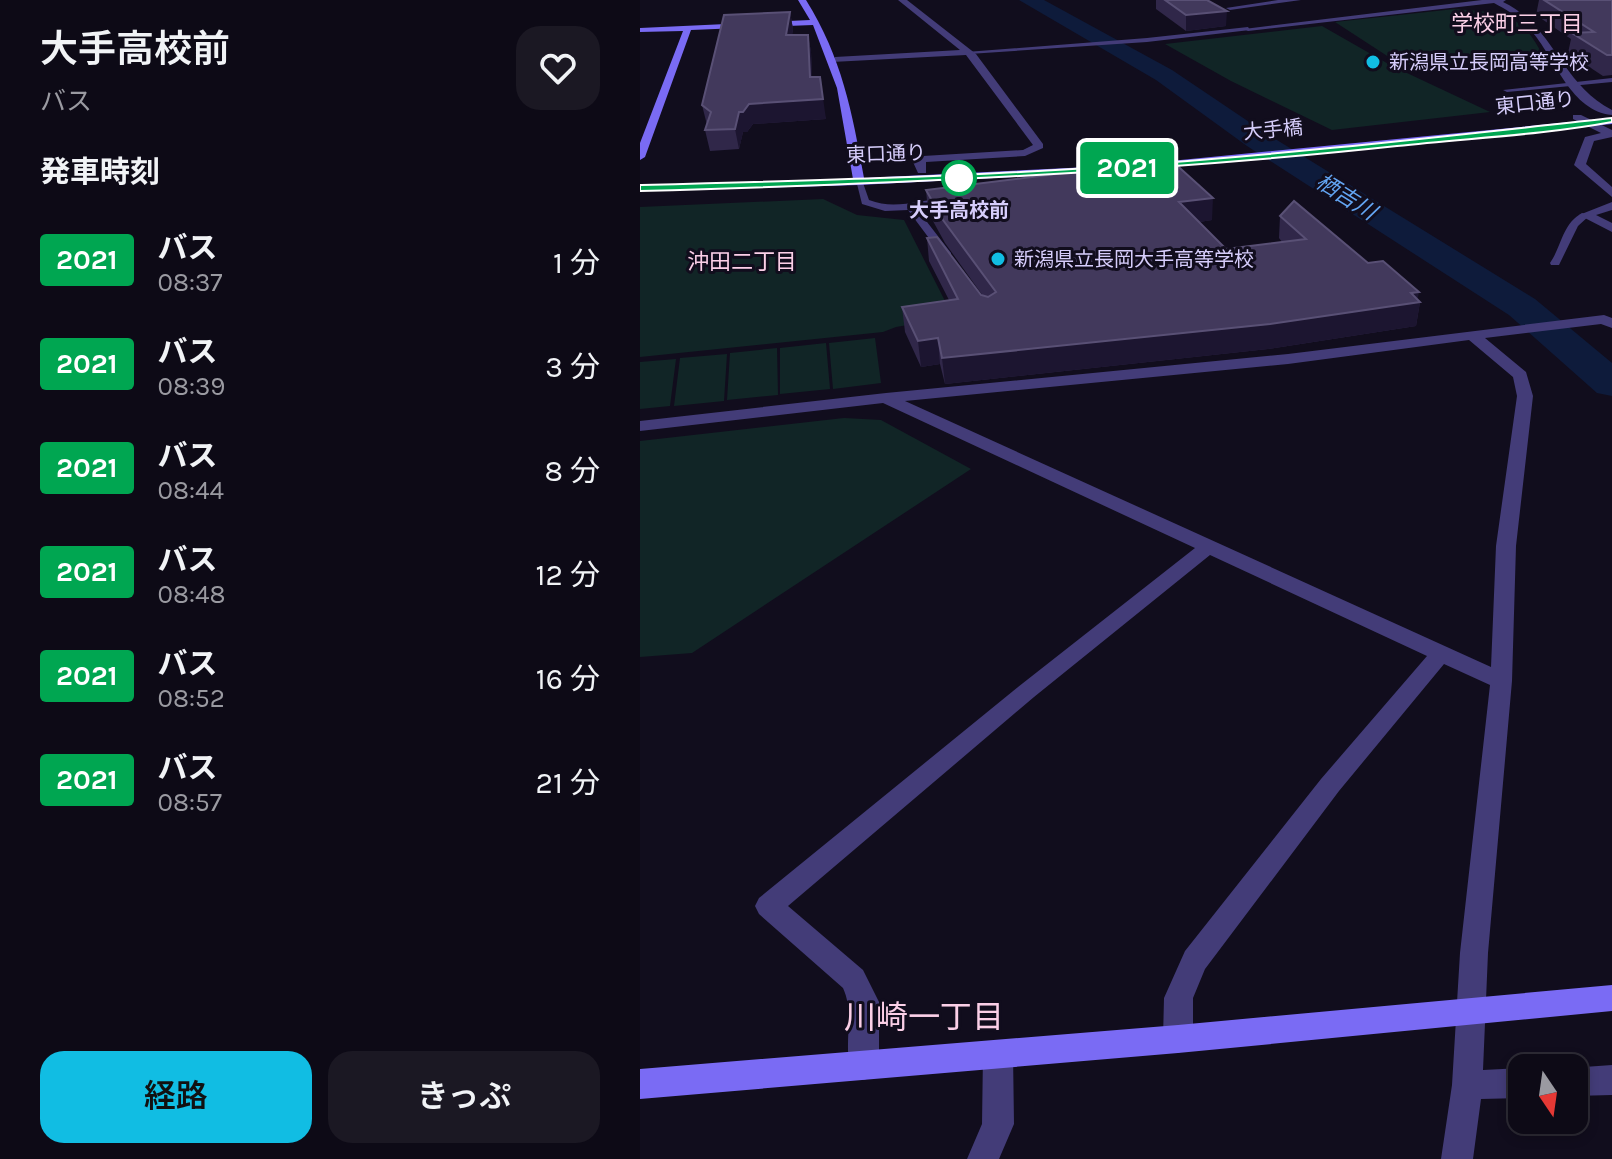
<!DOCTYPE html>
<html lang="ja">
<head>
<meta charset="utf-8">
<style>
	:root { --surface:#0d0a16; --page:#1b1823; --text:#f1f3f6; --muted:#9a9aa1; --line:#2d2b35; --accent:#11bde3 }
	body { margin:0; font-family:Karla,"Noto Sans JP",sans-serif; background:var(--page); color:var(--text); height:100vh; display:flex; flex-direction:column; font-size:30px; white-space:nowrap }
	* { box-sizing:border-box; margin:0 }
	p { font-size:26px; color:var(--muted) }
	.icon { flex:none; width:44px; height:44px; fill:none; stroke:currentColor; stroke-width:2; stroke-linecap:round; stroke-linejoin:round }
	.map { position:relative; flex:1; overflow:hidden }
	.panel { display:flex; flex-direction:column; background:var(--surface); width:640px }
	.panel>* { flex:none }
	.badge { padding:0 16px; border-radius:6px; font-size:28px; line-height:52px }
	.needle { width:52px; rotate:167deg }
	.controls { position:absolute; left:868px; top:1054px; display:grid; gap:16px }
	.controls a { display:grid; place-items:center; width:80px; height:80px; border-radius:16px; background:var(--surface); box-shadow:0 4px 12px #0003,0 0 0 2px var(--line); font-size:40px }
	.map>.badge { position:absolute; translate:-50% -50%; box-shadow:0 0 0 4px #fff }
	h2 { padding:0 40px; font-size:30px; line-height:72px }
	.round { display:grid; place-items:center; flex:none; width:84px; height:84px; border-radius:24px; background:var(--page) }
	.head { display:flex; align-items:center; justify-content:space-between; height:136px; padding:0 40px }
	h1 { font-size:38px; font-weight:600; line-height:60px }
	.primary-button { display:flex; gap:16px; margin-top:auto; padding:16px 40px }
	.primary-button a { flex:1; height:92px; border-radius:24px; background:var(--accent); color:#111; font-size:32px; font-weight:600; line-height:92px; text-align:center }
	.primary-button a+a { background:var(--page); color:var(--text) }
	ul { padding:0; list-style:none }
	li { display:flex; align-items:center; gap:24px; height:104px; padding:0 40px }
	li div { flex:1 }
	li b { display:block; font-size:30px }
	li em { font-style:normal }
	li .badge { min-width:88px; font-weight:700; text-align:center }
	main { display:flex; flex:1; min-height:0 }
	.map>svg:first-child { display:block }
</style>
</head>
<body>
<main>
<section class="panel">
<div class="head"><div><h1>大手高校前</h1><p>バス</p></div><a class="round"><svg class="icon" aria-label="heart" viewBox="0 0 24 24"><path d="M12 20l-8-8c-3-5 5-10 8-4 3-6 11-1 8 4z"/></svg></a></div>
<h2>発車時刻</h2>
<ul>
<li><span class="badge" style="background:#00a651;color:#fff">2021</span><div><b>バス</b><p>08:37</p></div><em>1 分</em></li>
<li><span class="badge" style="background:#00a651;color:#fff">2021</span><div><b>バス</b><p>08:39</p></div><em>3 分</em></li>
<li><span class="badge" style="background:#00a651;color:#fff">2021</span><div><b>バス</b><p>08:44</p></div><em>8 分</em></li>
<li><span class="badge" style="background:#00a651;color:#fff">2021</span><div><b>バス</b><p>08:48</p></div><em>12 分</em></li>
<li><span class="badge" style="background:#00a651;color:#fff">2021</span><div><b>バス</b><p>08:52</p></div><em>16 分</em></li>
<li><span class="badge" style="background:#00a651;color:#fff">2021</span><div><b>バス</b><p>08:57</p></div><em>21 分</em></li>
</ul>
<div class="primary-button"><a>経路</a><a>きっぷ</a></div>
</section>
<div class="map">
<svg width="972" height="1159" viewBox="0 0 972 1159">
	<rect width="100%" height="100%" fill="#110d1d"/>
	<path fill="#112526" d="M815,9C863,13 880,11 903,56L775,66L758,63L695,22Z
		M682,26L752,66L850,112L692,130L591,81L525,44Z
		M183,199L217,215L264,220L305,301L279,323L256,327L243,332L0,357V207Z
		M235,338L241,383L193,389L189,343Z
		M186,343L190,389L140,394V348Z
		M137,348L138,395L87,400L90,353Z
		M87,354L84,401L34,406L40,358Z
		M36,359L30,406L0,409V362Z
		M204,418L241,420L331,469L52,653L0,657V441Z"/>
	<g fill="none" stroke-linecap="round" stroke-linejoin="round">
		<path fill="#0e1b3b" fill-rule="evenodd" d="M379,0H404L532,70L627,134L895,299L972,363V396L957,393L869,315L607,146L516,80Z"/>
		<path fill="#433c78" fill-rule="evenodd" d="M608,27L610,30L507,42L329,54L326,52L507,38Z
			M972,78V82L867,92L863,90Z
			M216,180H222L229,200C257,211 281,198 308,199V203L277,209L311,253V257H303L268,210L245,211L222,204Z
			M942,213L950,215L938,226L919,265H911L910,263C922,246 922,224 942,213Z"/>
		<path fill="#433c78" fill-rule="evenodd" d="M258,0H267L336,54L403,144V148L385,156L286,162V173H278L273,162L283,156L383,150L393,145L326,55L192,62L195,57L320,50Z
			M638,0H661L590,10L586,8Z
			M842,0H866L863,2C915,27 920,83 972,110V115C931,111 916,60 893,33C882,19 869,11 854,3L608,31L604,29Z
			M933,115H941L972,130V137L954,141L946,164L972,187V197L934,165L945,137L961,133L933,119Z
			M972,202V210L956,215L972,223V232L939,215Z
			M964,315L972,318V328L961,324L845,338L886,372L893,396L876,546L872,681L848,953L843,1070L882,1068V1098L841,1099L833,1159H801L812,1085L820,953L850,685L804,664L699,791L565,969L553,998V1039L549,1049L538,1053L527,1049L523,1039L524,998L545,951L681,779L787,656L570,555L394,697L148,906L223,970L239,1002V1066L235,1076L224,1080L213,1076C201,1048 216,1016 203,988L119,914L115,906L119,898L378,687L555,548L243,403L0,431V421L246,393L648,354ZM829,340L873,377L877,396L856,546L851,667L265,401L648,364Z
			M358,1040L369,1044L373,1054L374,1124L359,1159H327L342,1124L343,1054L347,1044Z
			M972,1065V1095L934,1096V1068H930Z"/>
		<path fill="#7a6bf4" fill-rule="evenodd" d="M158,0H166C202,58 212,111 224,178L470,166L476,169L470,172L219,185L0,191V185L213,179L197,88L173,25L51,30L5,157L0,160V143L43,31L0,32V28L170,20Z
			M972,118V124L510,169L504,166L510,163Z
			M526,153L530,154V158L454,164L448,161L454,158Z
			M972,985V1011L538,1053L0,1099V1069L538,1025Z"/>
	</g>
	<path fill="#302749" d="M516,0H567L586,26L546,31L516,9Z
		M899,0H972V75L963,76L928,53L931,39L896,15Z
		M150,12L153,29L152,35H168L171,52L172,77L186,119L113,124L107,132H103L99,149L70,151L65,130L67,125L62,105Z
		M286,190L572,220L559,222L586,249L642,242L639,238L640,216L728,263L778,299L780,302L776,326L628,349L305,384L300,364L281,367L265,332L262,307L309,300L289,261L287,238L341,295L343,296L305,243L288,212Z"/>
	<path fill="#1c1530" d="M587,11L586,26L546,31V15Z
		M150,12L153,29L149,53L146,35Z
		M168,35L171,52L173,96L170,77Z
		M180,77L186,119L113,124L107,132H103L99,149L95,129L99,112L109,104Z
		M573,198L572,220L539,225V202Z
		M779,292L777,302H780L776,326L628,349L305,384L302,358Z
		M298,338L300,364L281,367L278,341Z"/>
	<path fill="#42395c" stroke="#595075" stroke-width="2" d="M525,0H567L587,11L546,15Z
		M904,0H972V55H967L932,33L954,32Z
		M150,12L146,35H168L170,77H180L183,99L109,104L103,112H99L95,129L65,130L71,112L62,105L84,15Z
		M531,160L573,198L539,202L586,249L666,239L640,216L654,201L728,263L743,261L779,292L771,293L780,302L630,324L302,358L298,338L278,341L262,307L318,299L287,238L297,237L341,295L348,297L356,292L303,220L286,190Z"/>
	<path fill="#00a651" stroke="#fff" stroke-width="2" d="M972,118V122C903,135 829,138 757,146C506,173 253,184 0,191V185C159,181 319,177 478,166C643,155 807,136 972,118Z"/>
	<g fill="#11bde3" stroke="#110d1d" stroke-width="3">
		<circle cx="733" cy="62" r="8"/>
		<circle cx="358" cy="259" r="8"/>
	</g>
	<circle fill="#fff" stroke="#00a651" stroke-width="4" cx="319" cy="178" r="16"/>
	<g text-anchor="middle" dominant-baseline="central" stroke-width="6" stroke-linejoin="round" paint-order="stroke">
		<g font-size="20" fill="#d6cdfb" stroke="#110d1d" text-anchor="start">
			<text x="749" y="62">新潟県立長岡高等学校</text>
			<text x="374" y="259">新潟県立長岡大手高等学校</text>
		</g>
		<g font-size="20" fill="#d6cdfb" stroke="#110d1d">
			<text transform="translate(895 103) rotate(-6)">東口通り</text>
			<text transform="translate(633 130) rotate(-5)">大手橋</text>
			<text transform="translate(246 154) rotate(-2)">東口通り</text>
		</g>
		<g font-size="20" font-weight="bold" fill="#d6cdfb" stroke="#110d1d">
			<text x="319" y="210">大手高校前</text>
		</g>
		<g font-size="22" fill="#fbcfe7" stroke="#110d1d">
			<text x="877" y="24">学校町三丁目</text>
			<text x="102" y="262">沖田二丁目</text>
		</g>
		<g font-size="22" font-style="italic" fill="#63a5f3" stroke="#110d1d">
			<text transform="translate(706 197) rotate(32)">栖吉川</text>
		</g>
		<g font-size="32" fill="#fbcfe7" stroke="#110d1d">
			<text x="284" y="1017">川崎一丁目</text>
		</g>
	</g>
</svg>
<div class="controls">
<a><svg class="needle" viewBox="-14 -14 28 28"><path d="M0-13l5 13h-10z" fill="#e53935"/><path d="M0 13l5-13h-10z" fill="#9a9aa1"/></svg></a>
</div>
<b class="badge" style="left:487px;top:168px;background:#00a651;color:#fff">2021</b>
</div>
</main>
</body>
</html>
